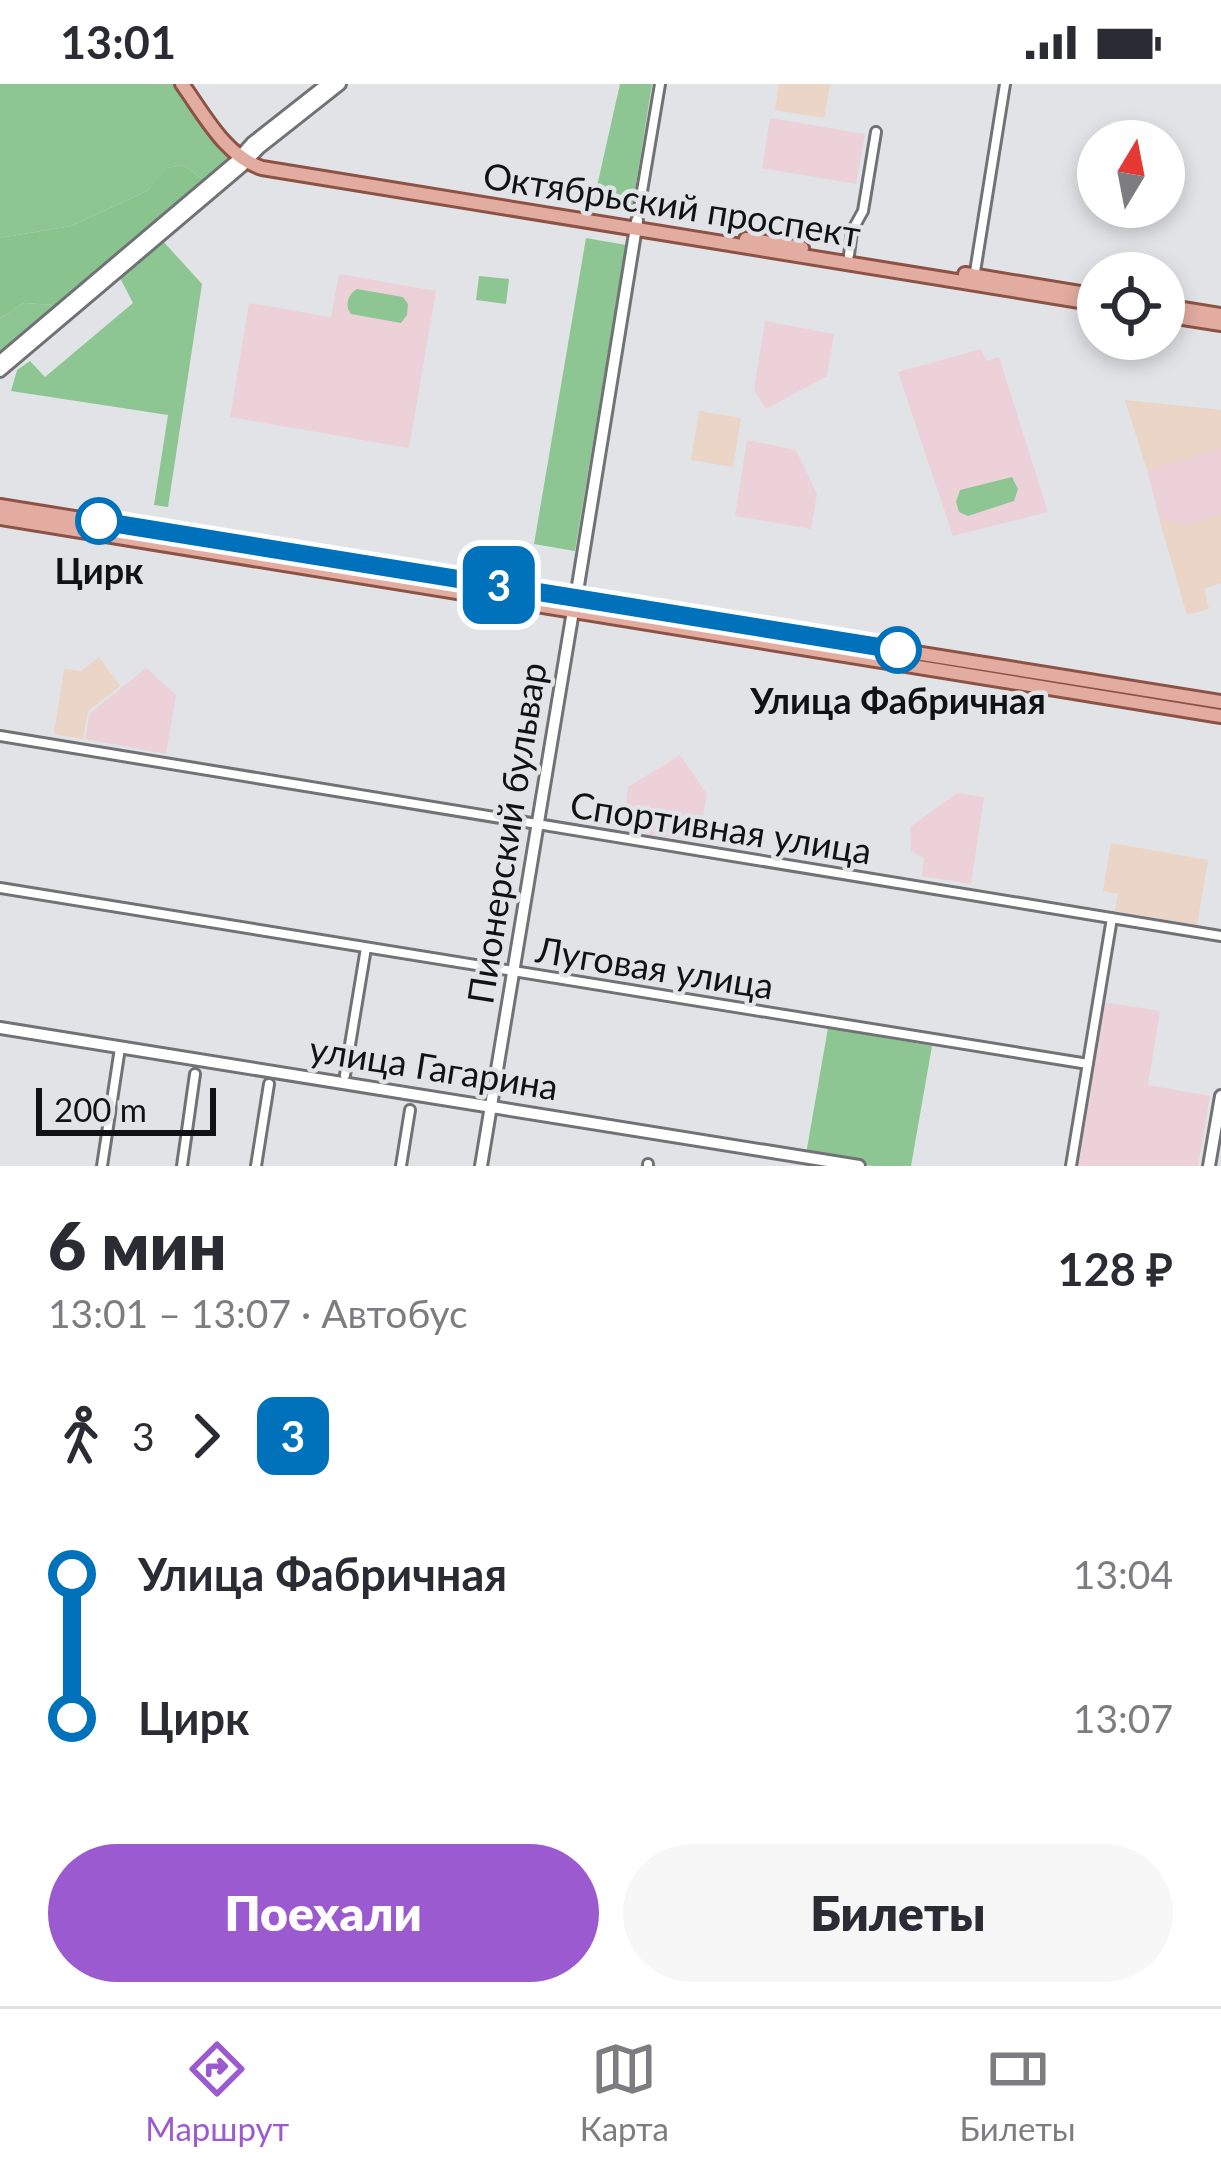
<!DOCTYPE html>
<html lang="ru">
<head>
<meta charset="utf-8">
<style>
	:root { --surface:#fff; --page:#f7f7f7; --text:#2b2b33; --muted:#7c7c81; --line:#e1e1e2; --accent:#9c5ad0 }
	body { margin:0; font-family:Lato,sans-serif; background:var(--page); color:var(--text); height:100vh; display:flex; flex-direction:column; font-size:45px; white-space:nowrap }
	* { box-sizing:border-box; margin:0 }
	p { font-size:39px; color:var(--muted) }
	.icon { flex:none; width:66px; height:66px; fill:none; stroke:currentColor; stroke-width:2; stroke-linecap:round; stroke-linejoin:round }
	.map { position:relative; height:1082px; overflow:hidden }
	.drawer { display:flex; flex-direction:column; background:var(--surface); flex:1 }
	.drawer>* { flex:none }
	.badge { padding:0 24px; border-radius:18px; font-size:42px; line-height:78px }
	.needle { width:78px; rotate:10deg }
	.fabs { position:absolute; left:1077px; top:36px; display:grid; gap:24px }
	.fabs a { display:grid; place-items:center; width:108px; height:108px; border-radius:50%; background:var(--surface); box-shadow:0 6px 18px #0003; font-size:60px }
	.scale { position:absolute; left:36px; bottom:30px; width:180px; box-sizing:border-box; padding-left:12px; border:6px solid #111213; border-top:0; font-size:33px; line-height:42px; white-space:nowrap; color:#111213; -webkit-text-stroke:9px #e1e3e6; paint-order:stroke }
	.map>.badge { position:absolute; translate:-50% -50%; box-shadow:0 0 0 6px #fff }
	.legs { display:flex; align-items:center; gap:18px; height:132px; padding:0 48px; font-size:39px }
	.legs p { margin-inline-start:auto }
	.overview { display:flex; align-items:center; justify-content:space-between; height:204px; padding:0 48px }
	h1 { font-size:66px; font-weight:800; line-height:90px }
	.button { display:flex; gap:24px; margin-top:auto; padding:24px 48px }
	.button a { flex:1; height:138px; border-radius:72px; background:var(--accent); color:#fff; font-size:48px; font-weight:800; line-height:138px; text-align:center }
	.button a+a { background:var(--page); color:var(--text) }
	ul { padding:0 48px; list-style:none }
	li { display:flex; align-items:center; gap:42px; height:144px; font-size:45px }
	li i { display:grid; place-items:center; width:18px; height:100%; margin:0 15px; background:currentColor }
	li i::after { content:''; width:30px; height:30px; margin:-15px; border:9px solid; border-radius:50%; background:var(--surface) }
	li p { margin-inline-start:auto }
	li:first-child i { background:linear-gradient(#0000 50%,currentColor 0) }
	li:last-child i { background:linear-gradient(currentColor 50%,#0000 0) }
	.status { display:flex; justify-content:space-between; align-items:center; height:84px; padding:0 60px; background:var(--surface); direction:ltr }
	.status svg { height:33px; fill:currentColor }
	.menu { display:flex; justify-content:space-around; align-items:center; height:168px; border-top:3px solid var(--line); background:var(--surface); font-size:33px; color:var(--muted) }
	.menu a { display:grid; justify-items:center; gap:6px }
	.menu .current { color:var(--accent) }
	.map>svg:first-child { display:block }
</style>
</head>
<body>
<div class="status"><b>13:01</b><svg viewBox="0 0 49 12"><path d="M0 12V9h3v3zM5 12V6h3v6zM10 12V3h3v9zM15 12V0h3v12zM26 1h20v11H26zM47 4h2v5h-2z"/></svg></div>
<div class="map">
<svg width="1221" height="1082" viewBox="0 0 1221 1082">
	<rect width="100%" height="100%" fill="#e1e3e6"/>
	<path fill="#ead5c7" d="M779,0H830L824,34L775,26Z
		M1125,316L1221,326V365L1147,386Z
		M699,327L741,334L733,383L691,376Z
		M1221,431V499L1204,505L1209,525L1187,531L1159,434L1183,442Z
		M99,573L120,602L88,627L83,655L54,650L64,585L81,587Z
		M1111,759L1208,776L1197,841L1115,827L1118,810L1103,807Z"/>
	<path fill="#ecd2d8" d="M770,34L865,50L856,100L762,84Z
		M339,190L436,207L409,364L230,333L249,219L331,233Z
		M765,237L834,250L827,292L766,325L754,306Z
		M981,265L986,277L999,273L1048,428L953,452L898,288Z
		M747,356L796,366L817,410L811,445L735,432Z
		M1221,365V431L1183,442L1159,434L1147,386Z
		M146,584L176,611L166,670L85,655L90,629Z
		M680,671L707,710L698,758L623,746L628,703Z
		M957,709L984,713L971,800L922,792L924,774L911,767L910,743Z
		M1103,918L1160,927L1148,1001L1210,1012L1198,1082H1076Z"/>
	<path fill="#8dc693" d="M0,0H173L231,72L204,96L183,81L168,84L147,107L71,142L0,154Z
		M620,0H652L632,126L593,120Z
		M586,154L626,161L575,467L534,460Z
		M161,155L202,200L168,423L154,421L168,331L11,307L17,286L30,277L45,293L133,219L119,192Z
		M479,192L509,195L506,220L476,216Z
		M357,205L403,213L408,220L407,231L401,239L351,230C344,222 348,210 357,205Z
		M24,219L55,221L0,267V234Z
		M1012,393L1018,405L1014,417L968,432L959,428L956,418L960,406Z
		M828,944L932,962L911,1082H872L806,1070Z"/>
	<path fill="#89c48f" d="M183,81L204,96L55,221L24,219L0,234V154L71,142L147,107L167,84Z"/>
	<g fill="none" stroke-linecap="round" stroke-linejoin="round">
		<g stroke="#717275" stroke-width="14">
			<path id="street" d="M637,137L660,0
				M849,171L852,147L863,127L876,48
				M974,194L1005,0
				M0,652L1221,852
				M0,804L1088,980
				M345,991L366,864
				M102,1082L120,964
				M182,1082L195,990
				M256,1082L269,1000
				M401,1082L410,1026
				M648,1082V1080
				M1071,1082L1112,834"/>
		</g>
		<g stroke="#717275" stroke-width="16">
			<path id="secondary" d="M0,277L235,78L252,59L327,0
				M0,287L241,83L259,64L340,0
				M576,514L637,137
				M0,944L859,1082
				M481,1082L573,527
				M1209,1082L1221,1012"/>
		</g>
		<g stroke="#8c5246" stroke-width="18">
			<path id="primary" d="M182,0C204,30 225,72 262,84L1098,220
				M746,155L802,164
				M965,190L1098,212
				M1164,222L1221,231
				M1164,231L1221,240
				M0,422L1221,618
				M0,434L1221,632"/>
		</g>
		<use href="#street" stroke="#fff" stroke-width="8"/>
		<use href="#secondary" stroke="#fff" stroke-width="10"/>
		<use href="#primary" stroke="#e2aca0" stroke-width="12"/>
	</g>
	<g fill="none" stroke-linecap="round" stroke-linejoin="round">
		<g stroke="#fff" stroke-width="27">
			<path id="line-1" d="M99,437L898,566"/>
		</g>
		<use href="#line-1" stroke="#0072bc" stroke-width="18"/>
	</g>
	<g fill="#fff" stroke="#0072bc" stroke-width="6">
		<circle cx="99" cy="437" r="21"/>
		<circle cx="898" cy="566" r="21"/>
	</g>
	<g text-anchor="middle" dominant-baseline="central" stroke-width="9" stroke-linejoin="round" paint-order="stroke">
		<g font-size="36" fill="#111213" stroke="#e1e3e6">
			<text transform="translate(672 120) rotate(9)">Октябрьский проспект</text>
			<text transform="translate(721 743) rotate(9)">Спортивная улица</text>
			<text transform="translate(506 749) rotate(-81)">Пионерский бульвар</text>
			<text transform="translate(655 883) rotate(9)">Луговая улица</text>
			<text transform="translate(434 983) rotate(9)">улица Гагарина</text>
		</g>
		<g font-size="36" font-weight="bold" fill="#111213" stroke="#e1e3e6">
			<text x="99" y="486">Цирк</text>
			<text x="898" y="616">Улица Фабричная</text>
		</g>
	</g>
</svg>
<div class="fabs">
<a><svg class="needle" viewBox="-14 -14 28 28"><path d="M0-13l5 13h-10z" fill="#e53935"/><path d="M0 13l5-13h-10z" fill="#7c7c81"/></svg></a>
<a><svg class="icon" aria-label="locate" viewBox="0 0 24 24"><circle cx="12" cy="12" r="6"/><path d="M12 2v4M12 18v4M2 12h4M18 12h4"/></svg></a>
</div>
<div class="scale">200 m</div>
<b class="badge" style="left:499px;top:501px;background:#0072bc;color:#fff">3</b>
</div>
<section class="drawer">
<div class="overview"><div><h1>6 мин</h1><p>13:01 – 13:07 · Автобус</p></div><b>128 ₽</b></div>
<div class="legs"><svg class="icon" aria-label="walk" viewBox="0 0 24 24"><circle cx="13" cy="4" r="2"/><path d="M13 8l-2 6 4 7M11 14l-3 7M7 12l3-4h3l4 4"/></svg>3<svg class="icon" aria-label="forward" viewBox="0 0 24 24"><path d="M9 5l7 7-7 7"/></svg><b class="badge" style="background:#0072bc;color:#fff">3</b></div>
<ul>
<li><i style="color:#0072bc"></i><b>Улица Фабричная</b><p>13:04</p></li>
<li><i style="color:#0072bc"></i><b>Цирк</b><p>13:07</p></li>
</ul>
<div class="button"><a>Поехали</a><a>Билеты</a></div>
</section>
<nav class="menu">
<a class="current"><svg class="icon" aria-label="directions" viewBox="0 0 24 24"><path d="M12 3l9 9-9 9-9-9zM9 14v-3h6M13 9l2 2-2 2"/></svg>Маршрут</a>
<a><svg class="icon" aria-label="map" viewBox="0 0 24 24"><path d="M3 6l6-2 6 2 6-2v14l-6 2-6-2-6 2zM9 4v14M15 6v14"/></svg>Карта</a>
<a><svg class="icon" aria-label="tickets" viewBox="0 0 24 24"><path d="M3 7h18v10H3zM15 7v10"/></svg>Билеты</a>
</nav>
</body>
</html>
